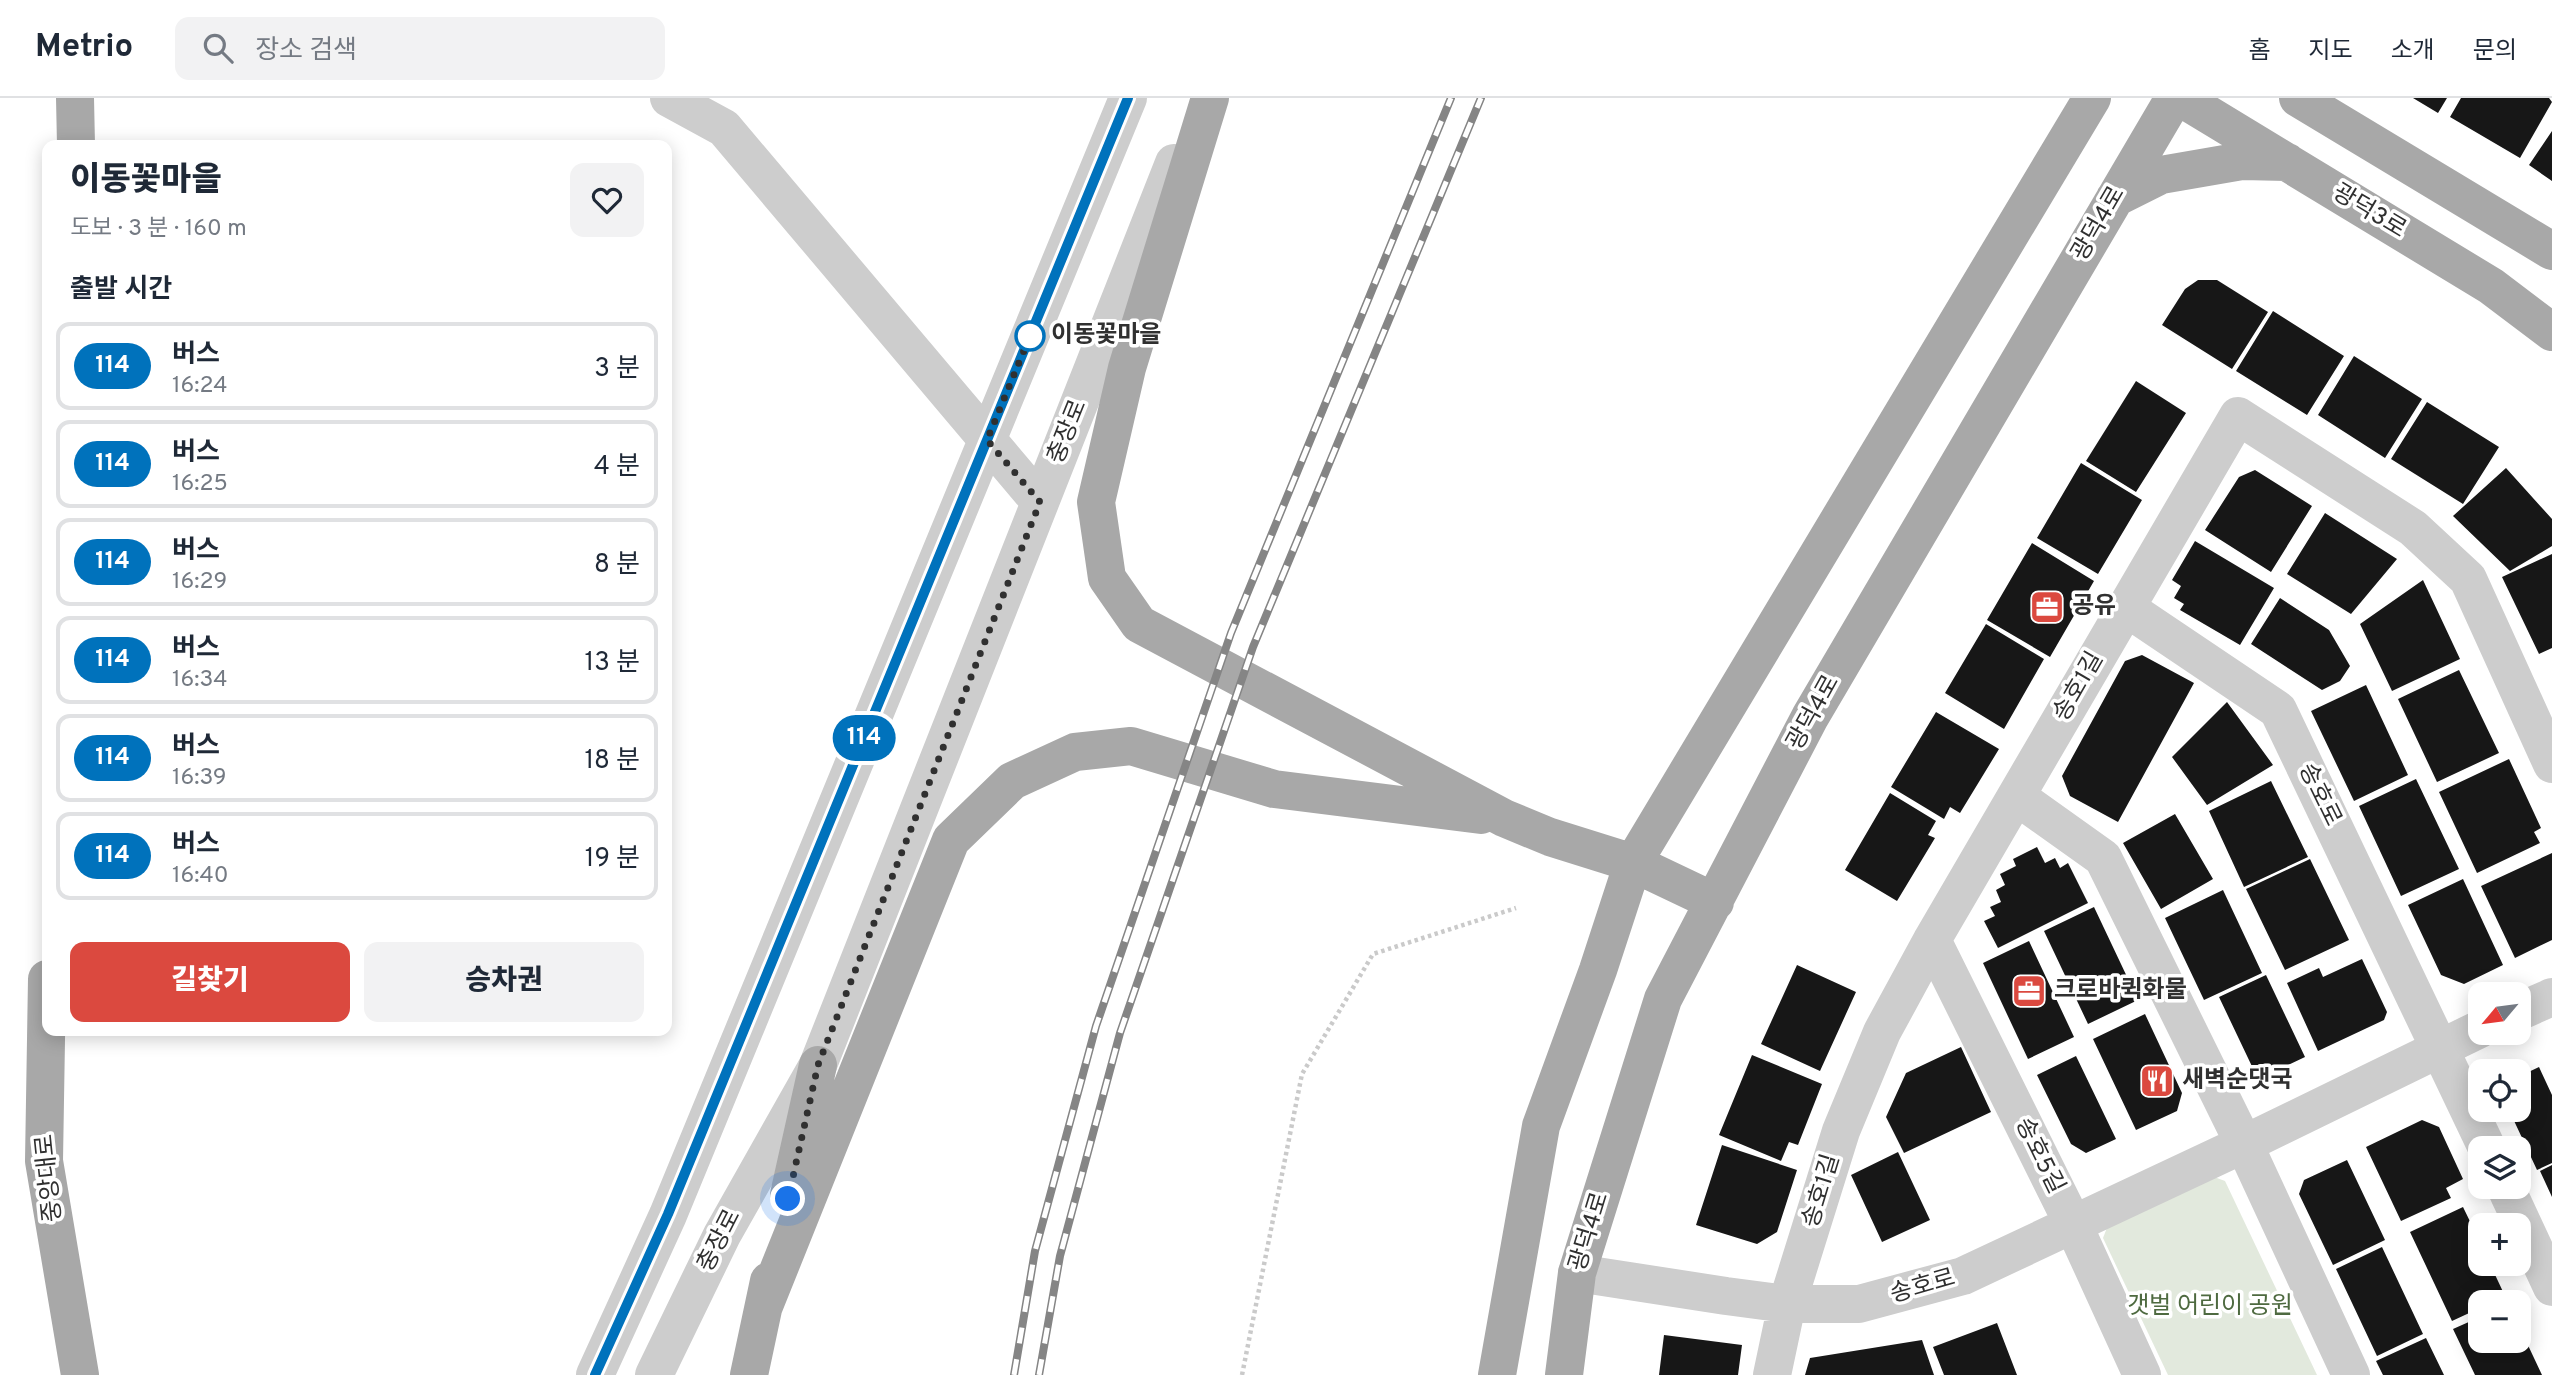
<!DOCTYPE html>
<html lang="ko">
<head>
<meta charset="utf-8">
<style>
	:root { --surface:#fff; --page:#f2f2f3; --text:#1f2937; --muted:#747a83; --line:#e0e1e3; --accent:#db493f }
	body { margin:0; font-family:Overpass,"Noto Sans KR",sans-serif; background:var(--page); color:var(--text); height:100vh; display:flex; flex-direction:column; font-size:26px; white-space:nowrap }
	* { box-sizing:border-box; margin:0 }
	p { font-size:23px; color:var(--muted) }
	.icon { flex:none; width:38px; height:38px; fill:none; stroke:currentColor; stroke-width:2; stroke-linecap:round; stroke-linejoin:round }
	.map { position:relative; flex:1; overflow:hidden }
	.panel { position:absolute; left:42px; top:42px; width:630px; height:896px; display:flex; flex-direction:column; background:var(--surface); border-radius:14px; box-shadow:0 4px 18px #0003 }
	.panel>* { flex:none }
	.badge { padding:0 14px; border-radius:23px; font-size:24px; line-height:46px }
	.needle { width:46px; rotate:241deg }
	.tools { position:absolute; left:2468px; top:884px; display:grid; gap:14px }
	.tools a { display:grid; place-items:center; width:63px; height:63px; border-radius:14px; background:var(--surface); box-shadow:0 4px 18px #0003; font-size:35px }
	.you { position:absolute; width:35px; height:35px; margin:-18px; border:5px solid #fff; border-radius:50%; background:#1a73e8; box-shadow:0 0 0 10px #1a73e833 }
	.map>.badge { position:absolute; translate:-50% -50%; box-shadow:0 0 0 4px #fff }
	h2 { padding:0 28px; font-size:26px; line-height:63px }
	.round { display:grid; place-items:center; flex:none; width:74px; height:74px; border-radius:14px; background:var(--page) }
	.head { display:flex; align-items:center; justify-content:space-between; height:119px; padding:0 28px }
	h1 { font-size:33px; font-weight:800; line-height:52px }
	.cta { display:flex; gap:14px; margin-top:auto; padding:14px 28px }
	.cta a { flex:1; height:80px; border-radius:14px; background:var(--accent); color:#fff; font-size:28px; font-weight:800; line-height:80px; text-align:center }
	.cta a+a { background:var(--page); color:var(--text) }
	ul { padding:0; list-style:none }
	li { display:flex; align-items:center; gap:21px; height:88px; margin:0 14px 10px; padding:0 14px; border:4px solid var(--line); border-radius:14px }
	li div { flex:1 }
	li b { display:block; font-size:26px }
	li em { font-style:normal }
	li .badge { min-width:77px; font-weight:700; text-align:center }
	header { display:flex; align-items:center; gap:42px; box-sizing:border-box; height:98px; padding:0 35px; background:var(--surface); border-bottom:2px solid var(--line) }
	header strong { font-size:33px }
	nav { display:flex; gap:38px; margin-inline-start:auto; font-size:24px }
	.search { width:490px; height:63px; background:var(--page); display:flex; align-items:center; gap:18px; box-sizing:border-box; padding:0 24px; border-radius:14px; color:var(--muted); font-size:26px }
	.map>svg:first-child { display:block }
</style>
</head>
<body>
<header>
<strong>Metrio</strong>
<div class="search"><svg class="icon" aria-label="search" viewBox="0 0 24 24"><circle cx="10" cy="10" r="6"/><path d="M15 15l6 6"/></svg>장소 검색</div>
<nav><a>홈</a><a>지도</a><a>소개</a><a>문의</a></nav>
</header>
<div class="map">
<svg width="2552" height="1277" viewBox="0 0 2552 1277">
	<rect width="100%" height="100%" fill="#fff"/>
	<path fill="#e2e9dd" d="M2206,1076L2225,1083L2317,1277H2168L2103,1140L2110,1122Z"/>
	<path fill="#171717" d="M2413,0H2447L2438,15Z
		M2461,0H2549L2552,4L2520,60L2450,19Z
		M2552,33V83L2529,67Z
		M2198,182H2217L2268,214L2232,271L2162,227L2185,191Z
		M2273,213L2344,258L2307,317L2236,273Z
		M2354,258L2422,301L2385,360L2318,317Z
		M2136,283L2186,315L2136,394L2086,363Z
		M2427,304L2499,349L2463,406L2391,361Z
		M2081,365L2142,402L2098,476L2037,440Z
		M2506,370L2552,421V448L2510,473L2453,418Z
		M2255,372L2312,408L2271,474L2205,432L2239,379Z
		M2325,415L2397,461L2351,516L2287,476Z
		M2195,443L2274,490L2240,547L2180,512L2184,506L2174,500L2181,488L2172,482Z
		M2032,445L2094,483L2050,559L1987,522Z
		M2552,456V550L2539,556L2502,479Z
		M2423,482L2460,561L2392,593L2360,526Z
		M2280,500L2329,532L2350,568L2340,583L2322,592L2251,546Z
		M1986,526L2044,561L2004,631L1945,595Z
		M2142,557L2194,585L2118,724L2070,698L2062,678L2125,563Z
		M2459,572L2499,655L2437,684L2398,601Z
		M2366,587L2408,677L2354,703L2311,613Z
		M2227,604L2273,667L2207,707L2172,659Z
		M1936,614L1999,651L1960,715L1950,709L1944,721L1891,689Z
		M2509,661L2541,730L2534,734L2540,745L2477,775L2439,694Z
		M2416,681L2459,771L2401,798L2359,708Z
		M2271,683L2308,759L2244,789L2209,713Z
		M1890,695L1936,723L1928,737L1935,740L1897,803L1845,772Z
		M2175,716L2213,781L2161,811L2123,745Z
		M2037,749L2045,765L2055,760L2060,770L2068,765L2088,805L1998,850L1984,823L1995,818L1990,809L2001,804L1996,792L2005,787L2000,776L2016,768L2013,761Z
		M2552,755V842L2515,860L2481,788Z
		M2310,761L2349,842L2285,872L2246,791Z
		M2463,781L2503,867L2464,886L2441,877L2408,807Z
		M2223,792L2262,875L2204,902L2165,820Z
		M2094,809L2138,902L2088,926L2044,833Z
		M2029,843L2074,939L2028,961L1983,865Z
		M2362,861L2387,914L2384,922L2318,953L2287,885L2319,870L2323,879Z
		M1797,867L1856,894L1820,973L1761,946Z
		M2266,877L2305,959L2258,981L2219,899Z
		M2145,916L2182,995L2177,1013L2136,1032L2093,941Z
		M1961,949L1991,1014L1904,1055L1886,1019L1906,975Z
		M1752,957L1822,986L1798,1047L1789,1044L1781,1063L1719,1037Z
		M2076,958L2116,1041L2086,1055L2071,1046L2037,977Z
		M2539,969L2552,997V1065L2537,1072L2509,1012H2518V979Z
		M2422,1022L2439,1029L2463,1081L2446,1090L2451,1100L2401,1123L2366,1049Z
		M1722,1047L1797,1072L1777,1134L1757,1146L1696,1127Z
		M1898,1054L1930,1122L1882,1144L1851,1077Z
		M2347,1062L2385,1142L2333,1167L2299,1096L2304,1082Z
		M2552,1067V1099L2540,1073Z
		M2463,1109L2480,1144V1166H2490L2505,1198L2493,1204H2480V1210L2452,1223L2410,1134Z
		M2382,1149L2423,1236L2377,1258L2336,1171Z
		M2480,1219V1242H2518V1226L2542,1277H2475L2453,1231Z
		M1997,1225L2017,1277H1944L1933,1249Z
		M1664,1237L1742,1247L1738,1277H1659Z
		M2426,1240L2444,1277H2383L2376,1263Z
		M1922,1242L1934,1277H1805L1810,1260Z"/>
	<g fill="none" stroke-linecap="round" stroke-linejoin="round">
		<path stroke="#cacaca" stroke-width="4.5" stroke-dasharray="3.5 3.5" stroke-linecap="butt" d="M1242,1277L1302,976L1373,856L1516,810"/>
		<path stroke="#cdcdcd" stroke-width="38" d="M669,0L724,30L1040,404
			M2125,509L2278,612L2487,1050
			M2016,698L2103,760L2244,1046L2351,1277
			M1932,842L2073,1126L2142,1277
			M2518,914L2552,899
			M2505,1088L2552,1189
			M1577,1175L1726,1198L1787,1206H1859L1963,1178L2244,1046L2480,931
			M595,1277L668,1117L1128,0
			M654,1277L722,1137L818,967L1174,65
			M1772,1277L1787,1206L1841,1033L1882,934L1932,842L2238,318L2413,430L2468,481L2552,666"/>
		<path stroke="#a8a8a8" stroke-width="38" d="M75,0L76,47
			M1210,0L1127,270L1096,404L1107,480L1139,526L1504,720L1550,739L1633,765L1715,804
			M2181,0L2491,188L2552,234
			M2298,0L2552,153
			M2115,100L2161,77L2242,63L2287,64
			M47,881L44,1063L80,1277
			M789,1097L818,967
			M764,1208L951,742L1012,683L1075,654L1131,648L1274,691L1481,717
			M749,1277L769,1183
			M1497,1277L1541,1028L1598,872L1633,765L2092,0
			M1564,1277L1577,1175L1663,901L1810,619L2174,0"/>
		<g stroke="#858585" stroke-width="8">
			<path id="rail" d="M1014,1277L1035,1153L1096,928L1231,535L1451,0
				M1039,1277L1060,1158L1120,935L1253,549L1481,0"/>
		</g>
		<use href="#rail" stroke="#fff" stroke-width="5" stroke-dasharray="16" stroke-linecap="butt"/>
	</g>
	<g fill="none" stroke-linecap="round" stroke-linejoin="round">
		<g stroke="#fff" stroke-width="16">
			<path id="line" d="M595,1277L668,1116L1128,0"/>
		</g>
		<use href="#line" stroke="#0072bc" stroke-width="10"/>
		<path stroke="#303030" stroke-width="7" stroke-dasharray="0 12.6" d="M788,1101L818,967L1040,404L987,342L1030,238"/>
	</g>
	<defs>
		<g id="office-square" transform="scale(1.75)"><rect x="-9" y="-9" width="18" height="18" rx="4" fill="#db493f" stroke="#fff"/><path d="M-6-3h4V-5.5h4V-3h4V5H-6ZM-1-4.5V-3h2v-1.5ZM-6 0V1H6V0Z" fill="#fff"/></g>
		<g id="restaurant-square" transform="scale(1.75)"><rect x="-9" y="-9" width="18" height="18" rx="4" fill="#db493f" stroke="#fff"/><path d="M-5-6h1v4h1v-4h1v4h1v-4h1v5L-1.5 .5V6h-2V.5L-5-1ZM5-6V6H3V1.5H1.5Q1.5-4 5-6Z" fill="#fff"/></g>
	</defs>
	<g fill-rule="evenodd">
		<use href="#office-square" x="2047" y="509"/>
		<use href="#office-square" x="2029" y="893"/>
		<use href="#restaurant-square" x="2157" y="983"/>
	</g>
	<circle fill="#fff" stroke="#0072bc" stroke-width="3.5" cx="1030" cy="238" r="14"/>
	<g text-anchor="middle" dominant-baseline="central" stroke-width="7" stroke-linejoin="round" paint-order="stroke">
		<g font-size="24" fill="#303030" stroke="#fff">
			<text transform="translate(2369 114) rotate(31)">광덕3로</text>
			<text transform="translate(2099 126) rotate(-60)">광덕4로</text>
			<text transform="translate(1068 334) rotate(-68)">충장로</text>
			<text transform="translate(2079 589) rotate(-60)">송호1길</text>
			<text transform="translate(1814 615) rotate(-61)">광덕4로</text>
			<text transform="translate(2319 697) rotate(64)">송호로</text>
			<text transform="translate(2039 1058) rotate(64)">송호5길</text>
			<text transform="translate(50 1080) rotate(-96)">중앙대로</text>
			<text transform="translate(1822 1093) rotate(-73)">송호1길</text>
			<text transform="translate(1590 1134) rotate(-73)">광덕4로</text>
			<text transform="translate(720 1143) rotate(-63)">충장로</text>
			<text transform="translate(1923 1189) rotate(-16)">송호로</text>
		</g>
		<g font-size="24" font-weight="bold" fill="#303030" stroke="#fff" text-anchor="start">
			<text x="1051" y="238">이동꽃마을</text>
		</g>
		<g font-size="24" font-weight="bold" fill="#303030" stroke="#fff" text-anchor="start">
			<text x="2072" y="509">공유</text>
			<text x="2054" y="893">크로바퀵화물</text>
			<text x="2182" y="983">새벽순댓국</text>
		</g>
		<g font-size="24" fill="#4e6a40" stroke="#fff">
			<text x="2210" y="1209">갯벌 어린이 공원</text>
		</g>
	</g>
</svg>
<div class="tools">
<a><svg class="needle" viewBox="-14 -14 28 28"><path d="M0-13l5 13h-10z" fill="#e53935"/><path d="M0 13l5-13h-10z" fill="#747a83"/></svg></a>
<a><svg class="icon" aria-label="locate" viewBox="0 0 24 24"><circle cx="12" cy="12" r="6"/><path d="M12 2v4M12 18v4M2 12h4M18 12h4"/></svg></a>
<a><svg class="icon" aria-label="layers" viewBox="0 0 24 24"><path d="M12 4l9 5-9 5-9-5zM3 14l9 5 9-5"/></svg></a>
<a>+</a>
<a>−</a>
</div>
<div class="you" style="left:788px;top:1101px"></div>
<b class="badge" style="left:864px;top:640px;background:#0072bc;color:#fff">114</b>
<section class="panel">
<div class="head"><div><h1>이동꽃마을</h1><p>도보 · 3 분 · 160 m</p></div><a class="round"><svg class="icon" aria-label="heart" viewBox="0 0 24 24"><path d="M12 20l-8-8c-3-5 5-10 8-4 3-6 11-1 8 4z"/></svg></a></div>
<h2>출발 시간</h2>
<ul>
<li><span class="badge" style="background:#0072bc;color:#fff">114</span><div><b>버스</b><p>16:24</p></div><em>3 분</em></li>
<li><span class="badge" style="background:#0072bc;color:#fff">114</span><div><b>버스</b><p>16:25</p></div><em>4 분</em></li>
<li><span class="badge" style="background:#0072bc;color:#fff">114</span><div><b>버스</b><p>16:29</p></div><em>8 분</em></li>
<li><span class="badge" style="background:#0072bc;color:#fff">114</span><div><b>버스</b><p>16:34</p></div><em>13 분</em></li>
<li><span class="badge" style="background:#0072bc;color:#fff">114</span><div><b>버스</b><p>16:39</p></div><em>18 분</em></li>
<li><span class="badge" style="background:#0072bc;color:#fff">114</span><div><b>버스</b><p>16:40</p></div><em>19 분</em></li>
</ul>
<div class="cta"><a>길찾기</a><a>승차권</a></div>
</section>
</div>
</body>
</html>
